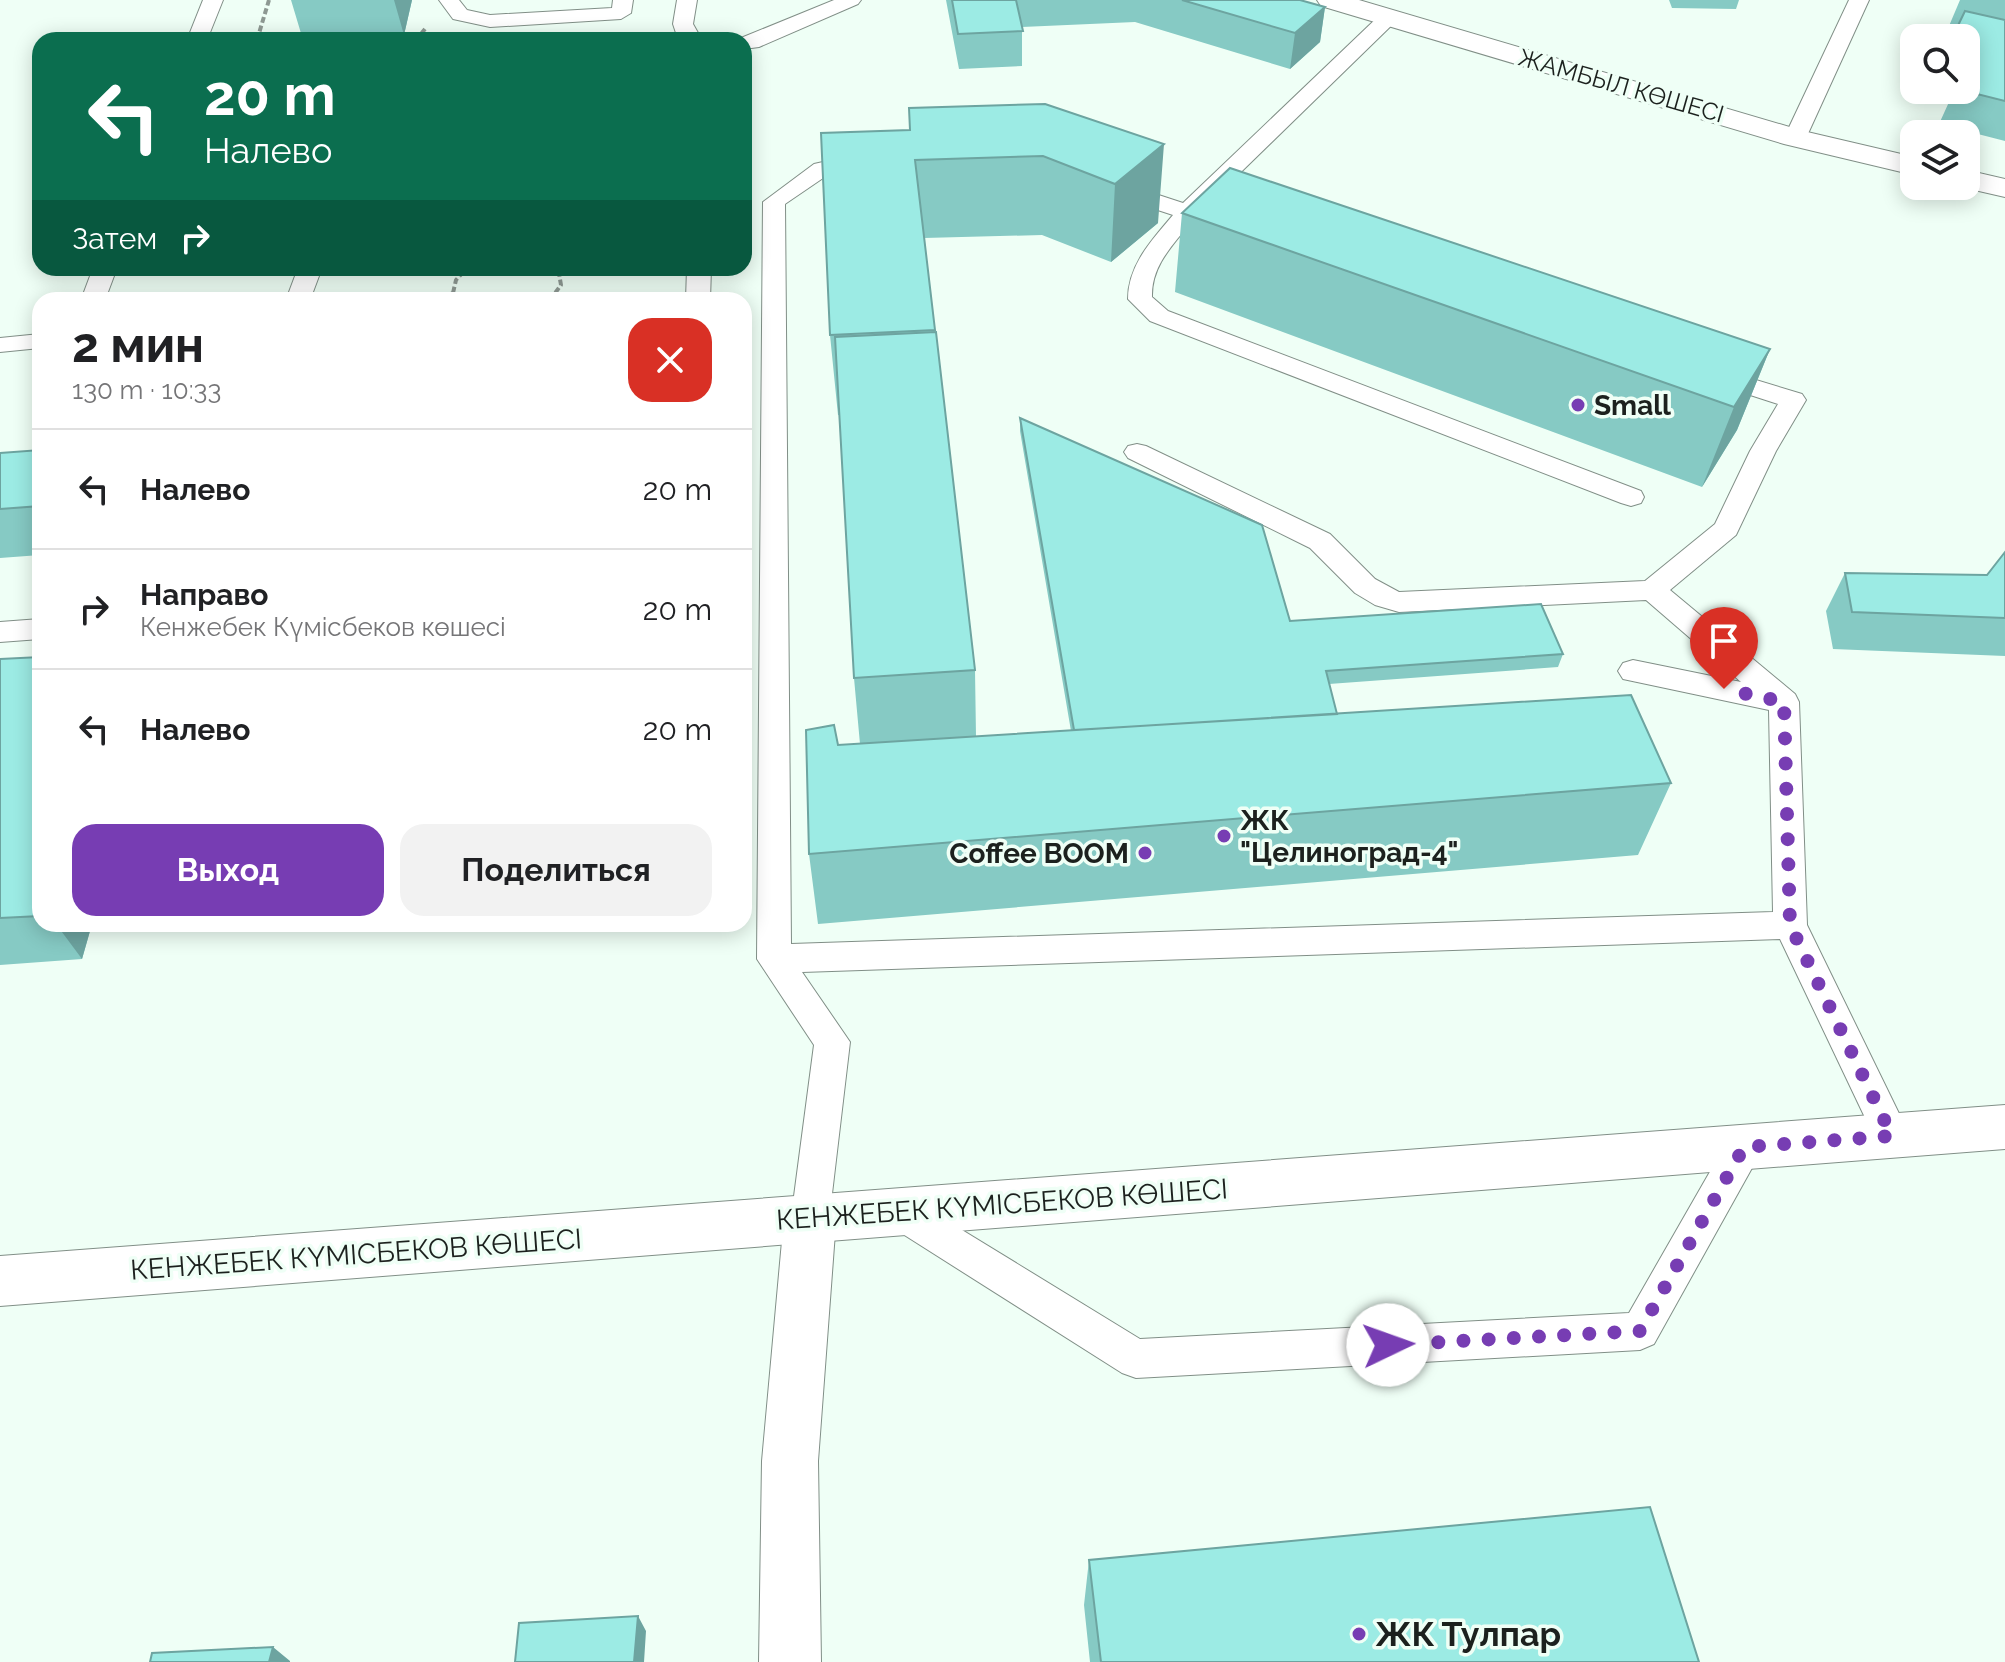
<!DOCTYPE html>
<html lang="ru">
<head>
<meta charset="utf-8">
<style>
	:root { --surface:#fff; --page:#f2f2f2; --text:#202124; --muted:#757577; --line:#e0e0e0; --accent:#773db3 }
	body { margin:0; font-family:Raleway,sans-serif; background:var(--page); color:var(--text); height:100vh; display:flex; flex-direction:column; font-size:30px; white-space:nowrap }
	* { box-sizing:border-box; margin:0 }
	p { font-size:26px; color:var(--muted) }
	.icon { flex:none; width:44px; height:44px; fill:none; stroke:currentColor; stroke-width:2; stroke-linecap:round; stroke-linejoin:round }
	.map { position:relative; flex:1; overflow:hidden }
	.side { position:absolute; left:32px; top:292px; width:720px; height:640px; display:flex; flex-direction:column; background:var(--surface); border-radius:24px; box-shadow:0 4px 20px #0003 }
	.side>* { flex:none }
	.guide { position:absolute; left:32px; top:32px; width:720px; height:244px; border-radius:24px; box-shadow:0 4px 20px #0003; background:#0b6e4f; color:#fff; overflow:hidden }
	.tools { position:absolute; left:1900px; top:24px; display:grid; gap:16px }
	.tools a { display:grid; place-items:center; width:80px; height:80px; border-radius:16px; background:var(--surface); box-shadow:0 4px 20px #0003; font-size:40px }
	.pin { position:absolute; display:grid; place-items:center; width:68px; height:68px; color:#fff; margin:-82px -34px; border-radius:50% 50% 50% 0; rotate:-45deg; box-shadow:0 0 8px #0007 }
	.pin .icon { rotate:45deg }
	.me { position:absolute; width:88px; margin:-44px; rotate:87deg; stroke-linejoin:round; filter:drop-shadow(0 0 6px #0008) }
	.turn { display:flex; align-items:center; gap:28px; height:168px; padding:0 40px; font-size:36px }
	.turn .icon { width:104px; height:104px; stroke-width:2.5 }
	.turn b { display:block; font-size:56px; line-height:68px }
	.then { display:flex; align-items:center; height:76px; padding:0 40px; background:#0003; gap:16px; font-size:30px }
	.round { display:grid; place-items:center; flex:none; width:84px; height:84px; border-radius:24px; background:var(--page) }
	.headline { display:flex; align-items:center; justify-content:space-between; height:136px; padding:0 40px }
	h1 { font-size:48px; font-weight:700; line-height:60px }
	.primary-button { display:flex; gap:16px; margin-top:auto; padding:16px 40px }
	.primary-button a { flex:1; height:92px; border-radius:24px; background:var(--accent); color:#fff; font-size:32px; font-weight:700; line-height:92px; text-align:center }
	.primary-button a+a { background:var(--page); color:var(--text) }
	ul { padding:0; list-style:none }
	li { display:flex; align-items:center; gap:24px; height:120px; padding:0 40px; border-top:2px solid var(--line) }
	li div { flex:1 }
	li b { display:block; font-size:30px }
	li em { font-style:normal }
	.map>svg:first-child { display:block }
</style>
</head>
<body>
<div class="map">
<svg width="2005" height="1662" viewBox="0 0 2005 1662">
	<rect width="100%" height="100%" fill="#effff6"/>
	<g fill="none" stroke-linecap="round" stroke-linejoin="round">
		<g stroke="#818f87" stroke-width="2">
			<path id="service" d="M 203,0 L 223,0 L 207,40 L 187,40 Z
				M 439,0 L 459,0 L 467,10 L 490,15 L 612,8 L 613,0 L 633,0 L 631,13 L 621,19 L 490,27 L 453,19 Z
				M 677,0 L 697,0 L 693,24 L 702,40 L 678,39 L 673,24 Z
				M 834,0 L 861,0 L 858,4 L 759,47 L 744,49 L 744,40 L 736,40 Z
				M 1849,0 L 1869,0 L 1806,138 L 1803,143 L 1787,143 L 1784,138 Z
				M 1388,12 L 1395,14 L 1398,18 L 1395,22 L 1203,209 L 1226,216 L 1229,221 L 1226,226 L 1218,228 L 1192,221 C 1174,244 1151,265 1152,297 L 1168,311 L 1641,491 L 1644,497 L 1641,503 L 1631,506 L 1621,503 L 1150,321 L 1128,299 C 1128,265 1152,240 1173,215 L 1112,195 L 1109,190 L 1112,185 L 1128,185 L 1183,203 L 1381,14 Z
				M 863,153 L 871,155 L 874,160 L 871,165 L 829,174 L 785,204 L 791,944 L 1773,912 L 1769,710 L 1623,679 L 1618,671 L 1623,663 L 1633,660 L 1741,682 L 1646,600 L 1399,612 L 1375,605 L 1355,593 L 1310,548 L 1128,458 L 1124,452 L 1128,446 L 1137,444 L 1146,446 L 1330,534 L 1375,579 L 1399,592 L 1645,581 L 1715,524 L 1750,451 L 1778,404 L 1704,380 L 1700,375 L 1704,370 L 1713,367 L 1802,394 L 1806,400 L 1776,451 L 1736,535 L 1670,590 L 1795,694 L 1799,702 L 1807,925 L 1910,1136 L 1905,1147 L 1892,1152 L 1879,1147 L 1780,939 L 802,972 L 850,1042 L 829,1219 L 823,1231 L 810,1236 L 797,1231 L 791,1219 L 814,1045 L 757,959 L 763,202 L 814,164 Z
				M 93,268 L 117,268 L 105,300 L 81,300 Z
				M 298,268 L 322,268 L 310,300 L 286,300 Z
				M 687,268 L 711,268 L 710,300 L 686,300 Z
				M 40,334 L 40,348 L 0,352 L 0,338 Z
				M 40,619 L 40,639 L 0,642 L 0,622 Z
				M 1744,1131 L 1757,1135 L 1762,1147 L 1757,1159 L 1654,1344 L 1640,1350 L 1136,1378 L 1122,1373 L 887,1224 L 881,1212 L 887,1200 L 900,1195 L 913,1200 L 1140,1339 L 1629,1313 L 1731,1135 Z"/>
		</g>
		<g stroke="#818f87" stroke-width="2">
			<path id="minor" d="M 1317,0 L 1359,0 L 1803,131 L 1914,157 L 1914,175 L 1784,144 L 1321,6 Z
				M 1966,170 L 2005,179 L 2005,197 L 1957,186 L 1966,186 Z
				M 810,1195 L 828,1202 L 836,1219 L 818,1461 L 821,1662 L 759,1662 L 762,1461 L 784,1219 L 792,1202 Z"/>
		</g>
		<g stroke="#818f87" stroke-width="2">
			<path id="tertiary" d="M 2005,1105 L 2005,1149 L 0,1306 L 0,1256 Z"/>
		</g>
		<path stroke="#8e9993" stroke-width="4" stroke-dasharray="6 3" stroke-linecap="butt" d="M 257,40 L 269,0
			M 416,40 L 425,29
			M 425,300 L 453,293
			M 458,300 L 453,293 L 456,280 L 467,268
			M 550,300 L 561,285 L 558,268"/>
		<use href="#service" fill="#fff" fill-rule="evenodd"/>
		<use href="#minor" fill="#fff" fill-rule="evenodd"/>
		<use href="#tertiary" fill="#fff" fill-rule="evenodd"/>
	</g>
	<path fill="#86cac4" d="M 291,0 L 412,0 L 404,35 L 303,40 Z
		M 946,0 L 1300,0 L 1325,7 L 1320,42 L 1290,69 L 1135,22 L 1022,27 L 1022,66 L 959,69 Z
		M 1669,0 L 1739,0 L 1736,9 L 1672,8 Z
		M 1960,0 L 2005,0 L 2005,141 L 1939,124 L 1949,102 L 1926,97 L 1929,90 L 1966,90 L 1966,38 L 1957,28 L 1949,26 Z
		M 1045,104 L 1158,223 L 1111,262 L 1042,235 L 924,238 L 975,670 L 976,737 L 1071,731 L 1020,431 L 1020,418 L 1290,621 L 1563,654 L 1558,667 L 1329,684 L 1337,714 L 1671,783 L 1638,855 L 818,924 L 809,854 L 838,745 L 860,744 L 854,678 L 840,415 L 838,415 L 830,335 L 910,130 Z
		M 1182,213 L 1770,349 L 1737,430 L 1702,487 L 1175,292 Z
		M 40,450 L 40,555 L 0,558 L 0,453 Z
		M 2005,552 L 2005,656 L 1833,649 L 1826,611 L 1845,573 L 1987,575 Z
		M 40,657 L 40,924 L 92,924 L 82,959 L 0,965 L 0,659 Z
		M 1089,1560 L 1699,1662 L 1090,1662 L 1084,1605 Z"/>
	<path fill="#6da4a0" d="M 394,0 L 412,0 L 404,35 Z
		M 1325,7 L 1320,42 L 1290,69 L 1295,33 Z
		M 1164,144 L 1158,223 L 1111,262 L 1115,184 Z
		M 1770,349 L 1737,430 L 1702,487 L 1734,407 Z
		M 56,924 L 92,924 L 82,959 Z
		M 638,1616 L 646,1631 L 644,1662 L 634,1662 Z
		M 273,1647 L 290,1661 L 290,1662 L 269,1662 Z"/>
	<path fill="#9cebe4" stroke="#6da4a0" stroke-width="2" d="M 952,0 L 1016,0 L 1023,31 L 958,34 Z
		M 1182,0 L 1300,0 L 1325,7 L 1295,33 Z
		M 1965,11 L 2005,20 L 2005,101 L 1961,90 L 1966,90 L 1966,38 L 1952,38 Z
		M 1045,104 L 1164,144 L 1115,184 L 1043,156 L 915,160 L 935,330 L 830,335 L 821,133 L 910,130 L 909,108 Z
		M 1230,168 L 1770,349 L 1734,407 L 1182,213 Z
		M 936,332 L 975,670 L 854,678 L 835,337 Z
		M 1020,418 L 1262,525 L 1290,621 L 1541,604 L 1563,654 L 1326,671 L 1337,714 L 1074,730 Z
		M 40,450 L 40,506 L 0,509 L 0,453 Z
		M 2005,552 L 2005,618 L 1852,612 L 1845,573 L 1987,575 Z
		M 40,657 L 40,916 L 0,918 L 0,659 Z
		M 1631,695 L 1671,783 L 809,854 L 806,730 L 834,725 L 838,745 Z
		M 1650,1507 L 1699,1662 L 1101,1662 L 1089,1560 Z
		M 638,1616 L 634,1662 L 515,1662 L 519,1623 Z
		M 273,1647 L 269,1662 L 150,1662 L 152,1653 Z"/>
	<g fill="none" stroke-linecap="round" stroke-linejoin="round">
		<path stroke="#773db3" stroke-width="14" stroke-dasharray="0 25.2" d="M 1388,1345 L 1640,1331 L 1744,1147 L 1892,1136 L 1790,925 L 1784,702 L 1724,689"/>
	</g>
	<g fill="#773db3" stroke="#effff6" stroke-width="3">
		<circle cx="1578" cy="405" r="8"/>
		<circle cx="1224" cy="836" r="8"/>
		<circle cx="1145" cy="853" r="8"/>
		<circle cx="1359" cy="1634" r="8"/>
	</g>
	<g text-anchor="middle" stroke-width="7" stroke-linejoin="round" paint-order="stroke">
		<g font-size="24" fill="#1c211e" stroke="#effff6">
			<text transform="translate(1621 86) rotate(16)" y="8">ЖАМБЫЛ КӨШЕСІ</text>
		</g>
		<g font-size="28" font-weight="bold" fill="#1c211e" stroke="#effff6" text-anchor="start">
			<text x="1594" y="415">Small</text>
			<text x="1240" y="830">ЖК<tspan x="1240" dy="32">"Целиноград-4"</tspan></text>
			<text x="1129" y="863" text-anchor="end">Coffee BOOM</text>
		</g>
		<g font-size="28" fill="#1c211e" stroke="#effff6">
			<text transform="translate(1002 1204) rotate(-4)" y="10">КЕНЖЕБЕК КҮМІСБЕКОВ КӨШЕСІ</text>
			<text transform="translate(356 1254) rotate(-4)" y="10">КЕНЖЕБЕК КҮМІСБЕКОВ КӨШЕСІ</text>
		</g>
		<g font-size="34" font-weight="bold" fill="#1c211e" stroke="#effff6" text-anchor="start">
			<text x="1375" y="1646">ЖК Тулпар</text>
		</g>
	</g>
</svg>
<div class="tools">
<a><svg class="icon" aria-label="search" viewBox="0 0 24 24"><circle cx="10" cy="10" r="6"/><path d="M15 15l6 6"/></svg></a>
<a><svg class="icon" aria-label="layers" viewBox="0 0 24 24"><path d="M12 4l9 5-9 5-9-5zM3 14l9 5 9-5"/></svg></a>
</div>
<div class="pin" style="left:1724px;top:689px;background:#d93025"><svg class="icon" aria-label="arrive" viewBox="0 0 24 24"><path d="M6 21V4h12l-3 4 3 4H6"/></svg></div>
<svg class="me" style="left:1388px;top:1345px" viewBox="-20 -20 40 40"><circle r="19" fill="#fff"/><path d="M0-13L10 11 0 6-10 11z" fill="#773db3"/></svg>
<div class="guide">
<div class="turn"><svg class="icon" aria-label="left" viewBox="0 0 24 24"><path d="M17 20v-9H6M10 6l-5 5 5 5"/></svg><div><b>20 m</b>Налево</div></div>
<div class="then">Затем<svg class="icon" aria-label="right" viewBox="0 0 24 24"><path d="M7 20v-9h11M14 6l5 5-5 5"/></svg></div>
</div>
<section class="side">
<div class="headline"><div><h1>2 мин</h1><p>130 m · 10:33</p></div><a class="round" style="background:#d93025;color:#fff"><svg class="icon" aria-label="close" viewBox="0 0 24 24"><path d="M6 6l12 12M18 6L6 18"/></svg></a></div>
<ul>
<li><svg class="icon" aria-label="left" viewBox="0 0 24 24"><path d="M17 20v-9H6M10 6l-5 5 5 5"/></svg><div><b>Налево</b></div><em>20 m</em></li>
<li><svg class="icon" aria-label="right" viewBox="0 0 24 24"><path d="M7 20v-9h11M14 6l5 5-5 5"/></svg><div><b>Направо</b><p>Кенжебек Күмісбеков көшесі</p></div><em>20 m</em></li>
<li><svg class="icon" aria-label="left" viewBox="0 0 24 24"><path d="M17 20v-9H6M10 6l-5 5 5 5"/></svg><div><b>Налево</b></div><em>20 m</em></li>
</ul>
<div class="primary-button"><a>Выход</a><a>Поделиться</a></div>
</section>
</div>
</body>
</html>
